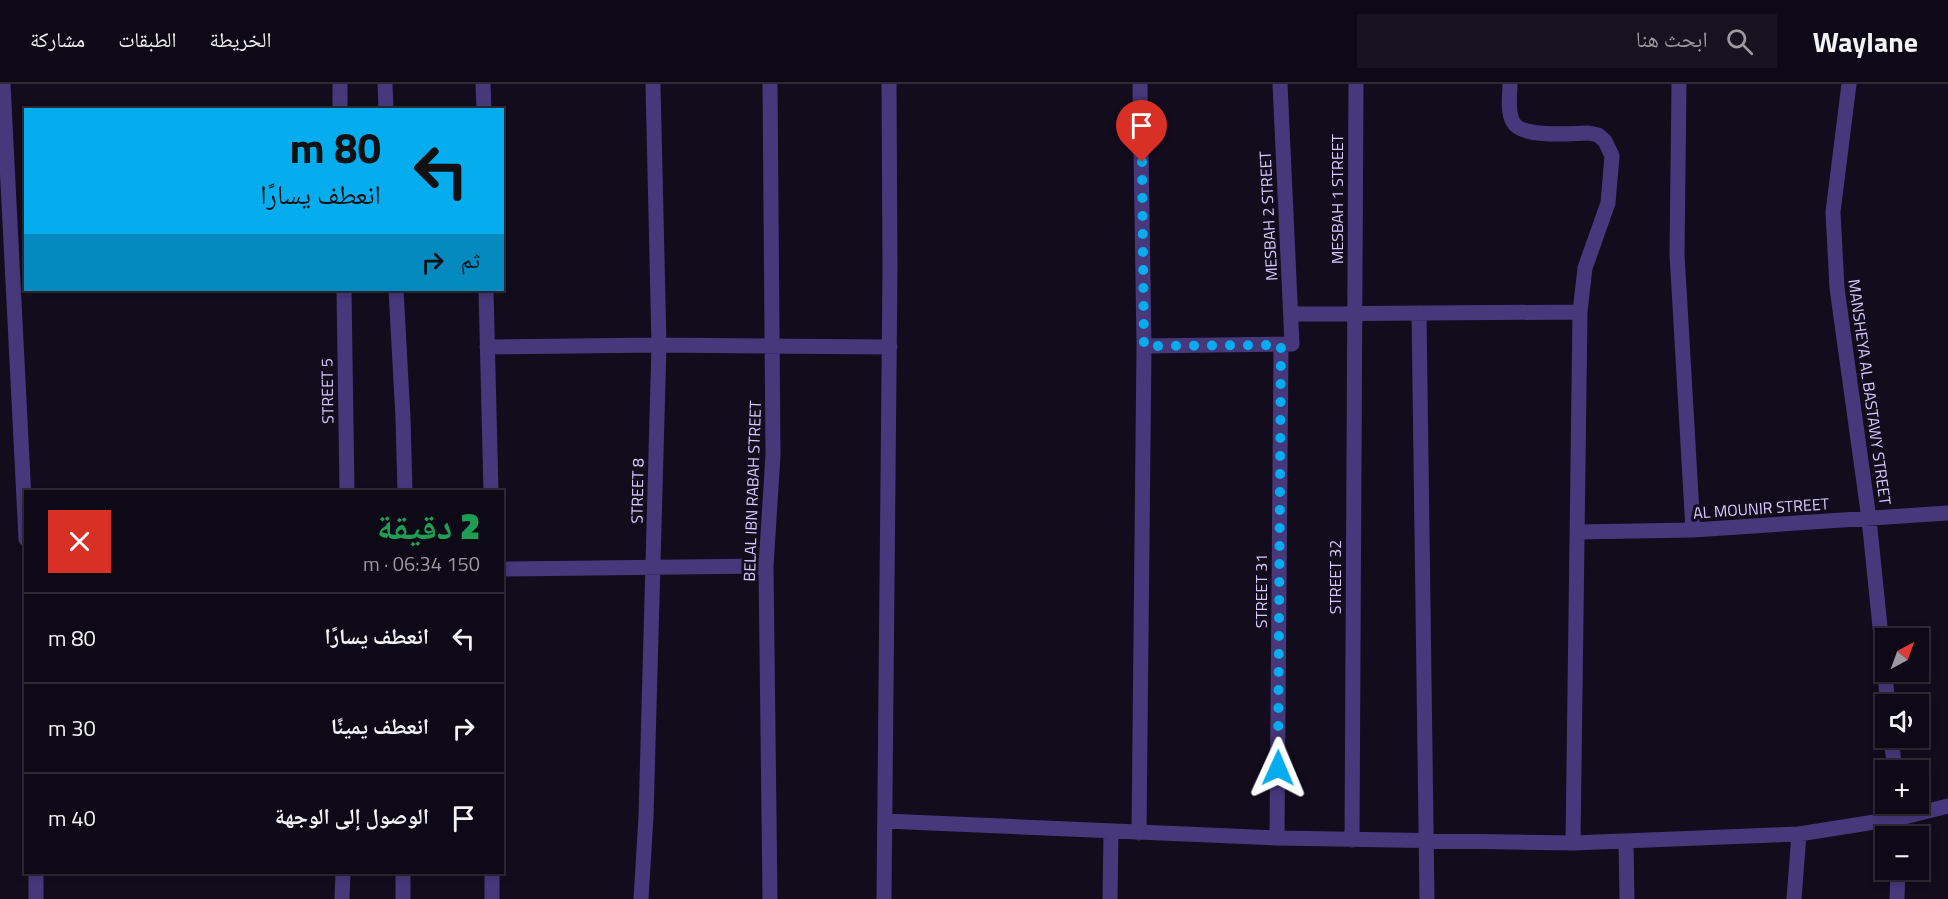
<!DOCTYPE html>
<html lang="ar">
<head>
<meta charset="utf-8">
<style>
	:root { --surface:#0e0916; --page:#17121f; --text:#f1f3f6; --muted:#9b9aa1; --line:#2e2a35 }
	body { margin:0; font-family:"Titillium Web","Noto Naskh Arabic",sans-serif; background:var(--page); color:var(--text); direction:rtl; height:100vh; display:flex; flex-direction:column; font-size:22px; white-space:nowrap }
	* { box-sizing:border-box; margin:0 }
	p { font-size:20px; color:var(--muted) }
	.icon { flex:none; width:33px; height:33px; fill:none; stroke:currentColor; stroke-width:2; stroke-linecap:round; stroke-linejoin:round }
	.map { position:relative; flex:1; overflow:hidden; direction:ltr }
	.drawer { position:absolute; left:24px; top:406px; width:480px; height:384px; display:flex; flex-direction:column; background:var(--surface); border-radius:0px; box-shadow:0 3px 9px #0003,0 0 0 2px var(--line); direction:rtl }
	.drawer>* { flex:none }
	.guide { position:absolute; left:24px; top:24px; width:480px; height:183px; border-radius:0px; box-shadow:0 3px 9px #0003,0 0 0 2px var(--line); direction:rtl; background:#05adee; color:#111; overflow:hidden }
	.needle { width:39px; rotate:41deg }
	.buttons { position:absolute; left:1875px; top:544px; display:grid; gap:12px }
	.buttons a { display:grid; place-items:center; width:54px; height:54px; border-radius:0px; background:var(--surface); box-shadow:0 3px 9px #0003,0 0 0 2px var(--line); font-size:30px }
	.pin { position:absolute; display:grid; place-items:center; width:51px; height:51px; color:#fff; margin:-62px -26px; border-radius:50% 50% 50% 0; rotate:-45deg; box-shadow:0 0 6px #0007 }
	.pin .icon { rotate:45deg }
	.me { position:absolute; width:66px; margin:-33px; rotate:1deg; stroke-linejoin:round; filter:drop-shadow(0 0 4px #0008) }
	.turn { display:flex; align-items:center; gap:21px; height:126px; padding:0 24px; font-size:27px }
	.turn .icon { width:78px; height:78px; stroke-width:2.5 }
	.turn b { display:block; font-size:42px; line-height:51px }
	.then { display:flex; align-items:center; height:57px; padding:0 24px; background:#0003; gap:12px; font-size:22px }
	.round { display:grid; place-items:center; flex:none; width:63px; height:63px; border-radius:0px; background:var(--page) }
	.headline { display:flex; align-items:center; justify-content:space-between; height:102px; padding:0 24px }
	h1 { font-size:36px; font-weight:800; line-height:45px; color:#1e9e55 }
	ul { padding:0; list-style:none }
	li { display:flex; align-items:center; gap:18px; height:90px; padding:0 24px; border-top:2px solid var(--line) }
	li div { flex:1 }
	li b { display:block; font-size:22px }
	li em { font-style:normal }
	header { display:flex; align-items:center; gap:36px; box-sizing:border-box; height:84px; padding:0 30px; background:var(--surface); border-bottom:2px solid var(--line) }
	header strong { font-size:28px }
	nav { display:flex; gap:33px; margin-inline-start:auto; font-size:21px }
	.search { width:420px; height:54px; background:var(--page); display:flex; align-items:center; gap:15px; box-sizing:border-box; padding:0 21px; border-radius:0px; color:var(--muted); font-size:22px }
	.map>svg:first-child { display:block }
</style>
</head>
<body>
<header>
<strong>Waylane</strong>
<div class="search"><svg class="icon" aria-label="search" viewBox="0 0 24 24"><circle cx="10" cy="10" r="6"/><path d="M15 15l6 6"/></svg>ابحث هنا</div>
<nav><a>الخريطة</a><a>الطبقات</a><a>مشاركة</a></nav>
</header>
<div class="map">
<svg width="1948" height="815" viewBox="0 0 1948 815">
	<rect width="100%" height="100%" fill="#120c1d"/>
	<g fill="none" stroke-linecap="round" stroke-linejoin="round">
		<path stroke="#47387b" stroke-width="15" d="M 3,0 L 26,455
			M 340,0 L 340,26
			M 385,0 L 386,26
			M 483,0 L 484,26
			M 1510,0 C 1510,11 1507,27 1513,38 C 1522,55 1571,49 1589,49 L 1598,51 L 1605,57 L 1612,72 L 1608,119 L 1585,184 L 1580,228 L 1573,759
			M 1679,0 L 1677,170 L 1693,446
			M 1849,0 L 1833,128 L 1837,204 L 1869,435 L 1888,621
			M 344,206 L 347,408
			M 396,206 L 403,334 L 405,408
			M 486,206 L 491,408
			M 1419,229 L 1427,815
			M 1291,230 L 1580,228
			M 1144,262 L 1292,260 L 1280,0
			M 487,263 L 659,261 L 890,263
			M 1577,448 L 1693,446 L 1948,429
			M 502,485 L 766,482
			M 1891,654 L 1895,687
			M 1898,720 L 1899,753
			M 885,737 L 1277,754 L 1573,759 L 1799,750 L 1900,734 L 1948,722
			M 1139,749 L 1144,262 L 1140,0
			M 1277,754 L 1281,261
			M 1352,756 L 1356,0
			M 1626,758 L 1627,815
			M 36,815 L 36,789
			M 342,815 L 343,789
			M 403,815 L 403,789
			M 492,815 L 492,789
			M 641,815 L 646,733 L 659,261 L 653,0
			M 770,815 L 766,482 L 773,371 L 770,0
			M 884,815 L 890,184 L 889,0
			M 1110,815 L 1111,747
			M 1794,815 L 1799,750
			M 1897,815 L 1898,786"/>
	</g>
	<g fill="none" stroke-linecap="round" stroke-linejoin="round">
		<path stroke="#05adee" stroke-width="10" stroke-dasharray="0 18" d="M 1142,78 L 1144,262 L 1281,261 L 1278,684"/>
	</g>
	<g text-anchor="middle" stroke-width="6" stroke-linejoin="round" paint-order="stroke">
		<g font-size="16" fill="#d9cafe" stroke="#120c1d">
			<text transform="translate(1337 115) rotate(-90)" y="6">MESBAH 1 STREET</text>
			<text transform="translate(1268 132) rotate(-93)" y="6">MESBAH 2 STREET</text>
			<text transform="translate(327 307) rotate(-91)" y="6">STREET 5</text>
			<text transform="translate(1870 308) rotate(82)" y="6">MANSHEYA AL BASTAWY STREET</text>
			<text transform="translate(637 407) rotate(-89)" y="6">STREET 8</text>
			<text transform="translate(752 407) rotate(-88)" y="6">BELAL IBN RABAH STREET</text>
			<text transform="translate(1761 424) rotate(-4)" y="6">AL MOUNIR STREET</text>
			<text transform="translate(1335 493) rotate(-90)" y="6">STREET 32</text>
			<text transform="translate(1261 507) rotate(-90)" y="6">STREET 31</text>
		</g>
	</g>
</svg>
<div class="buttons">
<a><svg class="needle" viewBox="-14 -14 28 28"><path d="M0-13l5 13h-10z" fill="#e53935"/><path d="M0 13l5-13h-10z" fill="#9b9aa1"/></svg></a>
<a><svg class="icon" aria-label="sound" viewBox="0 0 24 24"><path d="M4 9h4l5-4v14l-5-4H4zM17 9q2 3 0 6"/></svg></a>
<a>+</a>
<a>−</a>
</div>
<div class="pin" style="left:1142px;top:78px;background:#d93025"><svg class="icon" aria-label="arrive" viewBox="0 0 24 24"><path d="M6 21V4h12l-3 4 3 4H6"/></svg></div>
<svg class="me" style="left:1278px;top:684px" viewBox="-20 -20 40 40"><path d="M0-17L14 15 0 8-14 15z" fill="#05adee" stroke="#fff" stroke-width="4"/></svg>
<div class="guide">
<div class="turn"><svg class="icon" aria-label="left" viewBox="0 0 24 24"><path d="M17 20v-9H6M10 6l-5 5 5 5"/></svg><div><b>80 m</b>انعطف يسارًا</div></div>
<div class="then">ثم<svg class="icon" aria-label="right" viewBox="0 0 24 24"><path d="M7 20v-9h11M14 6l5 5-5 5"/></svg></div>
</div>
<section class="drawer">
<div class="headline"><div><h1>2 دقيقة</h1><p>150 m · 06:34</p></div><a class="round" style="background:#d93025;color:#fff"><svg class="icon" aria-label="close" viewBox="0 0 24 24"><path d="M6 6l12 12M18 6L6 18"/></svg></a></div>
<ul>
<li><svg class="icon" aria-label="left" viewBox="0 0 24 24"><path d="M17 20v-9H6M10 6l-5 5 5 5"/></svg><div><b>انعطف يسارًا</b></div><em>80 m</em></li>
<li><svg class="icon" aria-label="right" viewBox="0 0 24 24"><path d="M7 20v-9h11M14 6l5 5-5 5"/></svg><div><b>انعطف يمينًا</b></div><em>30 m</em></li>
<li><svg class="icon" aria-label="arrive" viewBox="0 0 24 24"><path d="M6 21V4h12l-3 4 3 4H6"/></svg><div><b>الوصول إلى الوجهة</b></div><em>40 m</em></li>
</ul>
</section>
</div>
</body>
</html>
